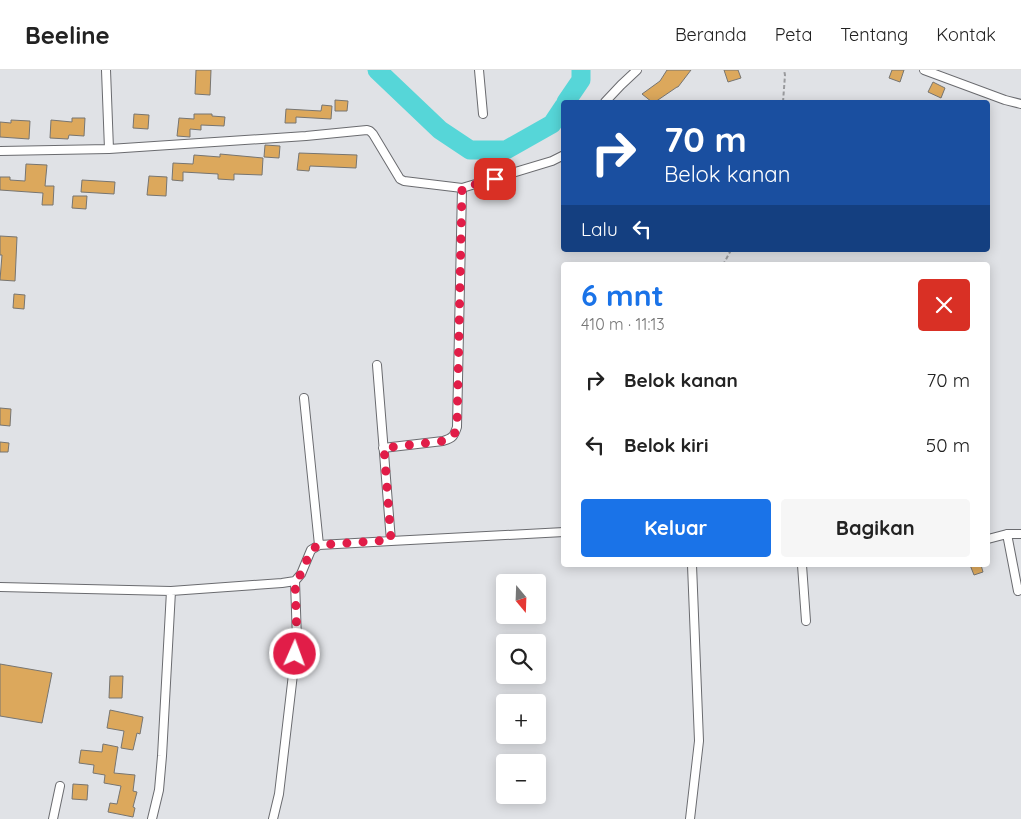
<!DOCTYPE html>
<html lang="id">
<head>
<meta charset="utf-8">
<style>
	:root { --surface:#fff; --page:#f6f6f6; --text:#222; --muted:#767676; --line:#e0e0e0; --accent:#1a73e8 }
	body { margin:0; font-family:Quicksand,sans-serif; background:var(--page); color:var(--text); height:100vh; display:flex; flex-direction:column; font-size:19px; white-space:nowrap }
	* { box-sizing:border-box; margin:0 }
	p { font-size:16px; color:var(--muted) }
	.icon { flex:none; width:28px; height:28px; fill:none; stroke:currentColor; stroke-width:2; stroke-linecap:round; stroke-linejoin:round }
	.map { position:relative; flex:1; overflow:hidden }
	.sheet { position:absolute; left:561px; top:192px; width:429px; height:305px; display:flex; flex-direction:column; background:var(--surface); border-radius:5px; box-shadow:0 2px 12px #0003 }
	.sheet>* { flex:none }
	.guide { position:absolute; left:561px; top:30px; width:429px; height:152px; border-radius:5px; box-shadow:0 2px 12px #0003; background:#1a4fa0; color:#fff; overflow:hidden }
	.needle { width:32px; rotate:161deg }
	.controls { position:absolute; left:496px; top:504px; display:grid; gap:10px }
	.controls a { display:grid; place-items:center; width:50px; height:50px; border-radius:5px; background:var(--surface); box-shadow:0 2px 12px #0003; font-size:25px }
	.pin { position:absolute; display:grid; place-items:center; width:42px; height:42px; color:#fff; margin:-21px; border-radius:10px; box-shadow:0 2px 8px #0006 }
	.me { position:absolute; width:55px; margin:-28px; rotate:2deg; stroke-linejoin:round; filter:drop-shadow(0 0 4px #0008) }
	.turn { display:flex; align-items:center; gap:18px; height:105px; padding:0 20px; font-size:22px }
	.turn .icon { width:65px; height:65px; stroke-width:2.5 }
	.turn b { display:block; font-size:35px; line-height:42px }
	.then { display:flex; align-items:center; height:48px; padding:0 20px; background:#0003; gap:10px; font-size:19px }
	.round { display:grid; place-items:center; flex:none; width:52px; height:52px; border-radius:5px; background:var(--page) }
	.summary { display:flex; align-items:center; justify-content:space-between; height:85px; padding:0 20px }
	h1 { font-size:30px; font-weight:800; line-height:38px; color:var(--accent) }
	.button { display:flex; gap:10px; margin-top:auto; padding:10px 20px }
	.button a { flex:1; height:58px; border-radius:5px; background:var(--accent); color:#fff; font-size:20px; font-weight:800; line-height:58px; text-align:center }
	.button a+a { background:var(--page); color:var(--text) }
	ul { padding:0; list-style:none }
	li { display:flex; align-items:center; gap:15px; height:65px; padding:0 20px }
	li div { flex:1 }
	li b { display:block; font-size:19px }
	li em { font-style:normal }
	header { display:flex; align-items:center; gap:30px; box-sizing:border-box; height:70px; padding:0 25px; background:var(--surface); border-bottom:1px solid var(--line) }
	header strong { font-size:24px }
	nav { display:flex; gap:28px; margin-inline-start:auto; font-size:18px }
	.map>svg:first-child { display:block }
</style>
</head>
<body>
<header>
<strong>Beeline</strong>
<nav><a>Beranda</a><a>Peta</a><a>Tentang</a><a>Kontak</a></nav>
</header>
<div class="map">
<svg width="1021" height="749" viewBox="0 0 1021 749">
	<rect width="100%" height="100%" fill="#e0e2e6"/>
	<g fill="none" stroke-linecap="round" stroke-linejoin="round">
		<path stroke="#56d6d8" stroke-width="19" d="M 377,0 L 440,60 L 470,80 L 506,80 L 552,54 L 564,36
			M 566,32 L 581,10 L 581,0"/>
	</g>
	<path fill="#dca85c" stroke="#777571" d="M 196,0 L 211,0 L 210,25 L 195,24 Z
		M 667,0 L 691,0 L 678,17 L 677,17 L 655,32 L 652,32 L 642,24 L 660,11 Z
		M 724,0 L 738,0 L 741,8 L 728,12 Z
		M 892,0 L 904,0 L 900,12 L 889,8 Z
		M 933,12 L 945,18 L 941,28 L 928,22 Z
		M 335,30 L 348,31 L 347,41 L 335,41 Z
		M 322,35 L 332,36 L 331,49 L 296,47 L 296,53 L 285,53 L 286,39 L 321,41 Z
		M 134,44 L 149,45 L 148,59 L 133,58 Z
		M 194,44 L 212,44 L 212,46 L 225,47 L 224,56 L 201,55 L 201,60 L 190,59 L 190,67 L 177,66 L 179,48 L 194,49 Z
		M 72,48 L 85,48 L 84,66 L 69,65 L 68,69 L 50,68 L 51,50 L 72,52 Z
		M 11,50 L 30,51 L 29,69 L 0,67 L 0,52 L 11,53 Z
		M 265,75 L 280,76 L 279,88 L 264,87 Z
		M 299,83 L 357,85 L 356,98 L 310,96 L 309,101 L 297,100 Z
		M 220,84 L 263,88 L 262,105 L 234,104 L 234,110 L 218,109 L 218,104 L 183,102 L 183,111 L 172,110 L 173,93 L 193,94 L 194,85 L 220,87 Z
		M 26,94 L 47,95 L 45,116 L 54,116 L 53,135 L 42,135 L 43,123 L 0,120 L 0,107 L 10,107 L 10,110 L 25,111 Z
		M 149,106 L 167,107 L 166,126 L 147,125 Z
		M 82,110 L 115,112 L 114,124 L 81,122 Z
		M 73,126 L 87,126 L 86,139 L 72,138 Z
		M 0,166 L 17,167 L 15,211 L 0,210 L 2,185 L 0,185 Z
		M 14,224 L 25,225 L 24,239 L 13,238 Z
		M 0,338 L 11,339 L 10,356 L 0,355 Z
		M 0,372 L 9,373 L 8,382 L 0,382 Z
		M 970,495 L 981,495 L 983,502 L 974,505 Z
		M 0,594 L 52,603 L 42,653 L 0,646 Z
		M 110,606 L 123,606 L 122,628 L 109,628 Z
		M 110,640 L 143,647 L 140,664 L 137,663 L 133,680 L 121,678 L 124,661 L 107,658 Z
		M 103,674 L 118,677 L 114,703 L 135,705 L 133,721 L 137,722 L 133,737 L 135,738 L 133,747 L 108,742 L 110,733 L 117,734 L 121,716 L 104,713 L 105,705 L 93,703 L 94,695 L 79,693 L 81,680 L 102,682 Z
		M 73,714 L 88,715 L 87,730 L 72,729 Z"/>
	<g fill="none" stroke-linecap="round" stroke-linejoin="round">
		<g stroke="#6a6b6f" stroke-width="10">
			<path id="minor" d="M 106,0 L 109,79
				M 479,0 L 483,44
				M 924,0 L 1005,30 L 1021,34
				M 605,32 L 621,15 L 637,0
				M 0,81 L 109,79 L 306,66 L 367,60 L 370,61 L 373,64 L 400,109 L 404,111 L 462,118
				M 377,295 L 391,471
				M 304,328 L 319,475
				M 383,378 L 443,371 C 453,368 454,366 457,357 L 462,118 L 552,91 L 564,85
				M 1007,464 L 1018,521
				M 988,469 L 1007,464 L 1021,464
				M 802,495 L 806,551
				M 0,517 L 171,521 L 282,513 L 295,511 L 301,504 L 311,480 L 319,475 L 391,471 L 564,462
				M 53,749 L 60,716
				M 152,749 L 159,720 L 162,686 L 171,521
				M 273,749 L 279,724 L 297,570 L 295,511
				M 690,749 L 699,671 L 692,495"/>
		</g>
		<path stroke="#9a9b9e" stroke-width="2" stroke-dasharray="4 2.5" stroke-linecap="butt" d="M 783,32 L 785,5 L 784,0
			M 723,195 L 731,180"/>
		<use href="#minor" stroke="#fff" stroke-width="8"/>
	</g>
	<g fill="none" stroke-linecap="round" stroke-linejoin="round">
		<path stroke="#e11d48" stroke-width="9" stroke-dasharray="0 16.2" d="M 295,584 L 297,570 L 295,511 L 301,504 L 311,480 L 319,475 L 391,470 L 384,378 L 443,371 C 453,368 454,366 457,357 L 462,118 L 495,109"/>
	</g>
</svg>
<div class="controls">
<a><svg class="needle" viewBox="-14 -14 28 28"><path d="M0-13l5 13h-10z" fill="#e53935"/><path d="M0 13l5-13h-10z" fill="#767676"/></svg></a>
<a><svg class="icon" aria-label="search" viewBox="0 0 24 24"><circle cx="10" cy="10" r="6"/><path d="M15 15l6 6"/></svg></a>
<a>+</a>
<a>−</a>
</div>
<div class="pin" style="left:495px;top:109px;background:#d93025"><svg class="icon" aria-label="arrive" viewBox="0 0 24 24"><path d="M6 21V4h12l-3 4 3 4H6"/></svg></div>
<svg class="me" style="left:295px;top:584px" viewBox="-20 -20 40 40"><circle r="17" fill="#e11d48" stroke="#fff" stroke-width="3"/><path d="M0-11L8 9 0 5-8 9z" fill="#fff"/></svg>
<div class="guide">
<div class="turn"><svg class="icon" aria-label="right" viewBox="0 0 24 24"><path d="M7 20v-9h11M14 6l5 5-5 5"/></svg><div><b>70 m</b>Belok kanan</div></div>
<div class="then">Lalu<svg class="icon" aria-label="left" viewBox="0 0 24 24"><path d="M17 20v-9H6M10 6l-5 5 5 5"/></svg></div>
</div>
<section class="sheet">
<div class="summary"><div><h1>6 mnt</h1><p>410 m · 11:13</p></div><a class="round" style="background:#d93025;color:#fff"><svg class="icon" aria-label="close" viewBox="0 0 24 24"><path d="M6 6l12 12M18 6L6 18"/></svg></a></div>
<ul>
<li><svg class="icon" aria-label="right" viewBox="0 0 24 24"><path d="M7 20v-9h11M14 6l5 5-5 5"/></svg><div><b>Belok kanan</b></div><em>70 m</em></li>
<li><svg class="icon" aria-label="left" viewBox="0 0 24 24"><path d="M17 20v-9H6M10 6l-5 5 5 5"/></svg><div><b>Belok kiri</b></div><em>50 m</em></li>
</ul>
<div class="button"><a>Keluar</a><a>Bagikan</a></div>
</section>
</div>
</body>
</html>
